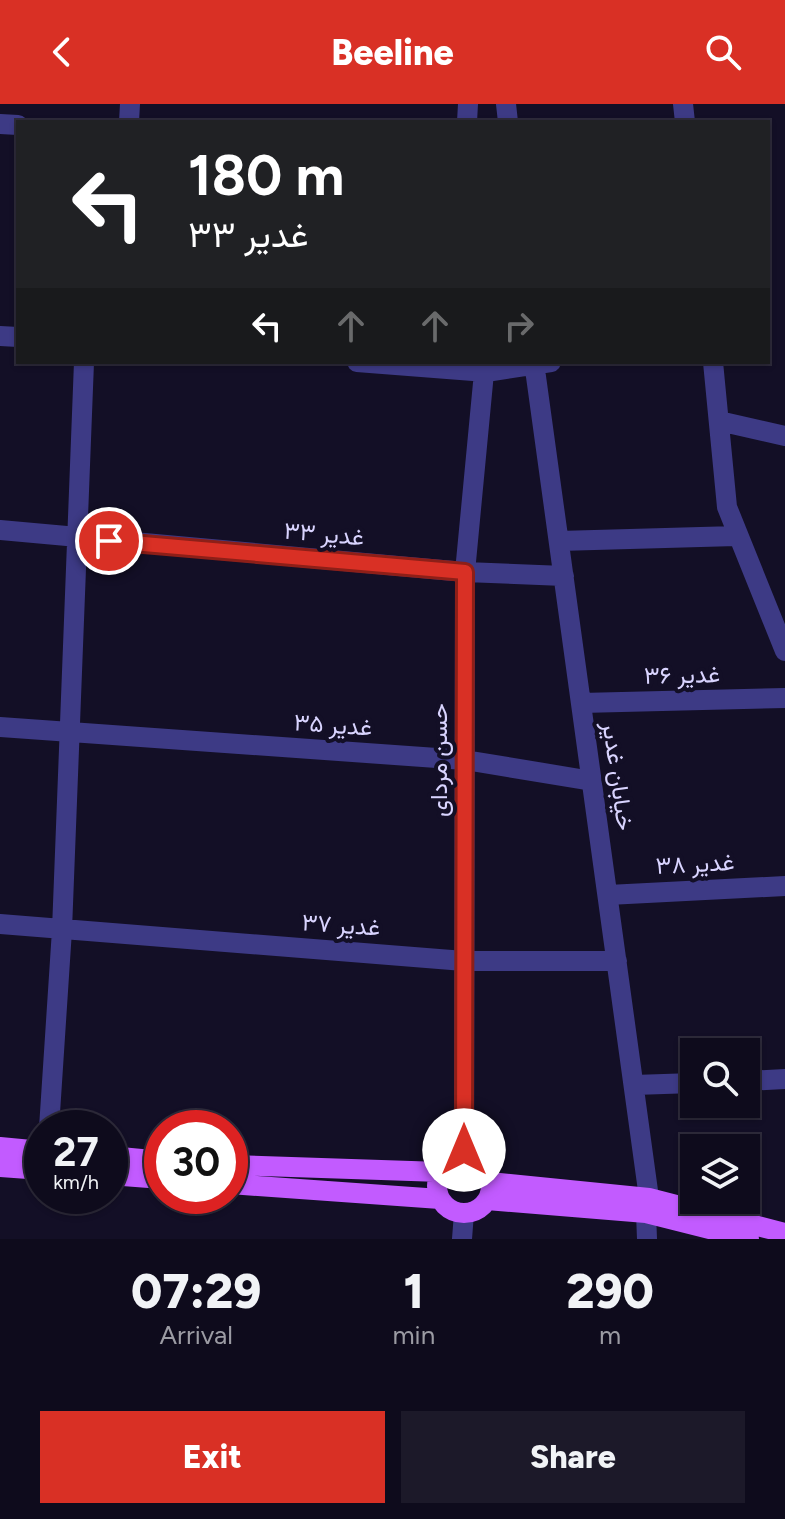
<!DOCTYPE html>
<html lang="en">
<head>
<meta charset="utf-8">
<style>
	:root { --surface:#0e0b1c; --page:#1c1929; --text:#f1f3f6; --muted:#9b9ba3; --line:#2e2b3b; --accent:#d93025 }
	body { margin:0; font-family:Figtree,Vazirmatn,sans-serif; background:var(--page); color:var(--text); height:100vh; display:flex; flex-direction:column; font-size:30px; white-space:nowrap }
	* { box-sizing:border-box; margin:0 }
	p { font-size:26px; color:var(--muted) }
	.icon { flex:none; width:44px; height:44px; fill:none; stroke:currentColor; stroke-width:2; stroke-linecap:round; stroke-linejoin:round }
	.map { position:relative; height:1135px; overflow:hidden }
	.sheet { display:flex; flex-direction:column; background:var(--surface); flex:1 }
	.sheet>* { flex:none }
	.top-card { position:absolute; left:16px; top:16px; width:754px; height:244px; border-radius:0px; box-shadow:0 2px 6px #0004,0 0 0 2px var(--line); background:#202124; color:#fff; overflow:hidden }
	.controls { position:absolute; left:680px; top:934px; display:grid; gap:16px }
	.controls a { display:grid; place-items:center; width:80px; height:80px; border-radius:0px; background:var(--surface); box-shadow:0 2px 6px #0004,0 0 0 2px var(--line); font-size:40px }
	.speed { position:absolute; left:24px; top:1006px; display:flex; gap:16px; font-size:40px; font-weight:700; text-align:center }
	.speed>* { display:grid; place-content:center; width:104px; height:104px; border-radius:50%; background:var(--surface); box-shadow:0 2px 6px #0004,0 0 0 2px var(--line); line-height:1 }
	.speed small { font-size:20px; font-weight:400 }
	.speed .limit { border:12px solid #d22; background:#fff; color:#111 }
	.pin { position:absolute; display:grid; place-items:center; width:68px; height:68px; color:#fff; margin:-34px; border:4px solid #fff; border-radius:50%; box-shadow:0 2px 8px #0007 }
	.me { position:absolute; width:88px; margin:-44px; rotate:0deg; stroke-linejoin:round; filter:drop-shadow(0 0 6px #0008) }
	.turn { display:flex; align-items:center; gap:28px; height:168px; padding:0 40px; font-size:36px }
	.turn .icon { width:104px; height:104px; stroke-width:2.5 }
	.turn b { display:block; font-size:56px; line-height:68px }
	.lanes { display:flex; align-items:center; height:76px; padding:0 40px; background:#0003; justify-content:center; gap:40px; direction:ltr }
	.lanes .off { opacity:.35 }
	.eta { display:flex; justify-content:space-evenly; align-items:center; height:136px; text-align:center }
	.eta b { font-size:48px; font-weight:800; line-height:56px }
	.cta { display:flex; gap:16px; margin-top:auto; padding:16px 40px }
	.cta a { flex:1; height:92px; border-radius:0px; background:var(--accent); color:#fff; font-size:32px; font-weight:800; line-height:92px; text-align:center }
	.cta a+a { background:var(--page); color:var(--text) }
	header { display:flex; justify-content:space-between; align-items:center; height:104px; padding:0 40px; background:var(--accent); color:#fff; font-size:36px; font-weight:800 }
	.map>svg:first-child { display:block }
</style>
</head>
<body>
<header><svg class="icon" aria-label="back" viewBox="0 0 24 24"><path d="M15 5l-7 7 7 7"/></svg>Beeline<svg class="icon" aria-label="search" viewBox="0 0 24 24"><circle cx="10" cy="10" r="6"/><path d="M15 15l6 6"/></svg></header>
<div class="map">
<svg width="785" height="1135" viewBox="0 0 785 1135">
	<rect width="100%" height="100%" fill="#130f26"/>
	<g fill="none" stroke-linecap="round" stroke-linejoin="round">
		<path stroke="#3d3a85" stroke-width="20" d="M 506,0 L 508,18
			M 683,0 L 685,18
			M 129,18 L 130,0
			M 467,18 L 468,0
			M 0,20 L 18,21
			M 0,232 L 18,233
			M 357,258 L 486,268 L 551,258
			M 534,258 L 649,1094
			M 713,258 L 727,403 L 785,547
			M 719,317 L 785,332
			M 0,426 L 465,468 L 564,472
			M 559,437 L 736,432
			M 581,599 L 785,594
			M 0,623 L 465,656 L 592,677
			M 608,791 L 785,782
			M 0,820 L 464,857 L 617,857
			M 746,977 L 785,975
			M 634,981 L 694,979
			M 49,1024 L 62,826 L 84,258
			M 464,1056 L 465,468 L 485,258
			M 646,1109 L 647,1135
			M 462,1135 L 464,1109"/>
		<path stroke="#c25bff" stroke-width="20" d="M 0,1043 L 42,1047
			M 110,1052 L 162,1057
			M437 1082a27 27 0 1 1 54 0a27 27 0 1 1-54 0Z
			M 230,1061 L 441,1068
			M 0,1063 L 42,1066
			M 110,1071 L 162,1075
			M 490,1078 L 649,1094 L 785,1129
			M 230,1080 L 440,1095
			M 487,1096 L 646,1109 L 749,1135"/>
	</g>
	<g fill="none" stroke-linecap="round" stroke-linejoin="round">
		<g stroke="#8d1f18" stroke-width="20">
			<path id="route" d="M 109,437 L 465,468 L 464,1046"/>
		</g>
		<use href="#route" stroke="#d93025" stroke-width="14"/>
	</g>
	<g text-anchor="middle" stroke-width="8" stroke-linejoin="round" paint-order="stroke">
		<g font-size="24" fill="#d9d4ff" stroke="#130f26">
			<text transform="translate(324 430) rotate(5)" y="8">غدیر ۳۳</text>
			<text transform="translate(682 571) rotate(-1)" y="8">غدیر ۳۶</text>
			<text transform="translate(333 621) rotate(4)" y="8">غدیر ۳۵</text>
			<text transform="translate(439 656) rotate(-90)" y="8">حسن مردای</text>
			<text transform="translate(618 672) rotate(82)" y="8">خیابان غدیر</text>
			<text transform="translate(695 760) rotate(-3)" y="8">غدیر ۳۸</text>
			<text transform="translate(341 821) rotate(4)" y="8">غدیر ۳۷</text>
		</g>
	</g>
</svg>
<div class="controls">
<a><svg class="icon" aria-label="search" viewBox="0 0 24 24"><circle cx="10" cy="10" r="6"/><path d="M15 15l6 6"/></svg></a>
<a><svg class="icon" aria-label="layers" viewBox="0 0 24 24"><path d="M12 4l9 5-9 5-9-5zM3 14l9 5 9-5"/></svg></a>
</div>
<div class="speed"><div>27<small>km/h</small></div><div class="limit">30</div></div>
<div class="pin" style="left:109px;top:437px;background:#d93025"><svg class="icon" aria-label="arrive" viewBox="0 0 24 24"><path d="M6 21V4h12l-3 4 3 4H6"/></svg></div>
<svg class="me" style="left:464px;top:1046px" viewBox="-20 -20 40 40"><circle r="19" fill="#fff"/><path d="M0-13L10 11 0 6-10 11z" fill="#d93025"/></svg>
<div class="top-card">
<div class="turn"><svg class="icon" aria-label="left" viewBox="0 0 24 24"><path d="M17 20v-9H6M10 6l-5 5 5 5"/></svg><div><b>180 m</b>غدیر ۳۳</div></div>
<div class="lanes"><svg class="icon" aria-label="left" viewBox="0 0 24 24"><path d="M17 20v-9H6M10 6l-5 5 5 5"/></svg><svg class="icon off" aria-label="ahead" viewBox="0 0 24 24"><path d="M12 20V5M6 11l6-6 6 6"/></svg><svg class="icon off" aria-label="ahead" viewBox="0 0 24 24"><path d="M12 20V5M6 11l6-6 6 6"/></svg><svg class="icon off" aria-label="right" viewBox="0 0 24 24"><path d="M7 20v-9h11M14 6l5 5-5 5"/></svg></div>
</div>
</div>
<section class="sheet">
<div class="eta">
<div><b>07:29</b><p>Arrival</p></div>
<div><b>1</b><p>min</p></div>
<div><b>290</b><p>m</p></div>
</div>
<div class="cta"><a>Exit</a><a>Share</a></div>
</section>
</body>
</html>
